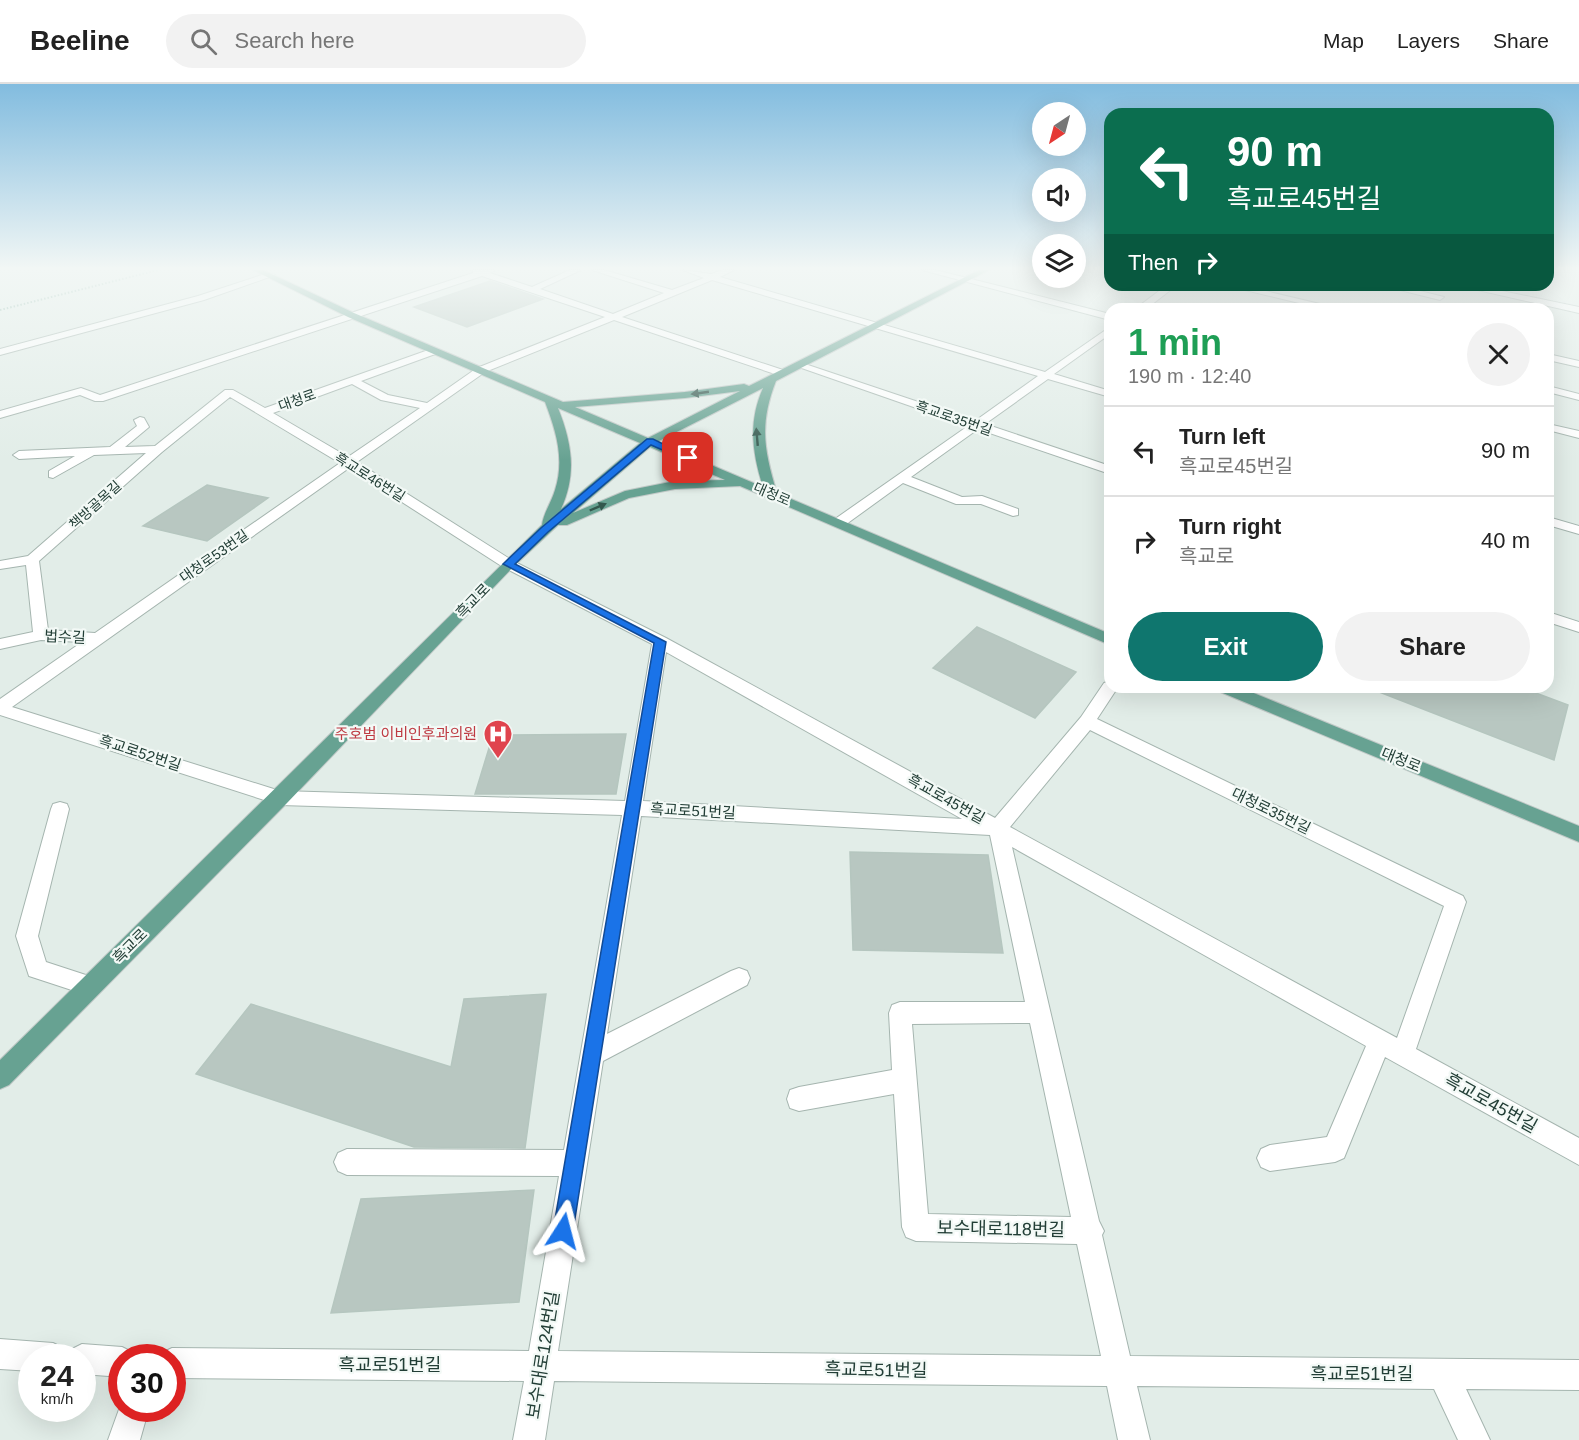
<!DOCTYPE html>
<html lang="en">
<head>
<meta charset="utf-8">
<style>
	:root { --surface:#fff; --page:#f2f2f2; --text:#222; --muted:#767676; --line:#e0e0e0; --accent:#0f766e }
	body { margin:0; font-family:Arial,"Noto Sans KR",sans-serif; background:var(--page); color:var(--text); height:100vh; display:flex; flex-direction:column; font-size:22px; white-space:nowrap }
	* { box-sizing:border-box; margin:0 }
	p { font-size:20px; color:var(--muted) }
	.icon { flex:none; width:33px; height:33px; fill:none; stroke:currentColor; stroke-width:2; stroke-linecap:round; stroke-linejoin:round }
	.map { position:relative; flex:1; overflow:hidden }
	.drawer { position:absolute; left:1104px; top:219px; width:450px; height:390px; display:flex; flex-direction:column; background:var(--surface); border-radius:18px; box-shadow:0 6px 24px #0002 }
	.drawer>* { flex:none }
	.top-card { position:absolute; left:1104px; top:24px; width:450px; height:183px; border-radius:18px; box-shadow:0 6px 24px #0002; background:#0b6e4f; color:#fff; overflow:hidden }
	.needle { width:39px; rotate:216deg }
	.buttons { position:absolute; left:1032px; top:18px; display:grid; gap:12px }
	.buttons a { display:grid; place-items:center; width:54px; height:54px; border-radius:50%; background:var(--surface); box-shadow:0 6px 24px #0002; font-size:30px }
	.speed { position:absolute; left:18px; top:1260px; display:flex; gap:12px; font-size:30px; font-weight:700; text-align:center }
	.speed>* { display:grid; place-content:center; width:78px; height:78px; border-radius:50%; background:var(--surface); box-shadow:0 6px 24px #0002; line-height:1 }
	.speed small { font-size:15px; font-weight:400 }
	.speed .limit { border:9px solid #d22; background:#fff; color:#111 }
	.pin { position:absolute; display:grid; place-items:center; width:51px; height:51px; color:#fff; margin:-26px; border-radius:12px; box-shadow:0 3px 9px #0006 }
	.me { position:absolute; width:66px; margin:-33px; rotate:9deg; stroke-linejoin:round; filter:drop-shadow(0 0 4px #0008) }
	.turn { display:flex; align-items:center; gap:21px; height:126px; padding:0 24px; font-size:27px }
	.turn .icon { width:78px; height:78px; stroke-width:2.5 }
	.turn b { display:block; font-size:42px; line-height:51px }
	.then { display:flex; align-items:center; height:57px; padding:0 24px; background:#0003; gap:12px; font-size:22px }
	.round { display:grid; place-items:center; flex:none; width:63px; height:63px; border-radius:32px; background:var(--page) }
	.summary { display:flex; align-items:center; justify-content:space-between; height:102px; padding:0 24px }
	h1 { font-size:36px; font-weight:800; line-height:45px; color:#1e9e55 }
	.button { display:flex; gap:12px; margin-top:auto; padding:12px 24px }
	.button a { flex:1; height:69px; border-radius:36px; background:var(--accent); color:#fff; font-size:24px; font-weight:800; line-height:69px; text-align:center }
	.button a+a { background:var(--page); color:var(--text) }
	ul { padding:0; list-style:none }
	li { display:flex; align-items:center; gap:18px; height:90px; padding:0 24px; border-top:2px solid var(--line) }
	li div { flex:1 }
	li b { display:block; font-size:22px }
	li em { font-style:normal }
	header { display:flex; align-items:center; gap:36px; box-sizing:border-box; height:84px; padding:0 30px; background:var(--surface); border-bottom:2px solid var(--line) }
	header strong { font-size:28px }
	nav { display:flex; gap:33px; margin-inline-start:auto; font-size:21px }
	.search { width:420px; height:54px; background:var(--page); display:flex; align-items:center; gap:15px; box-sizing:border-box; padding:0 21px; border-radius:33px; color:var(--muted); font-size:22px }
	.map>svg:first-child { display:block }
</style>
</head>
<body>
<header>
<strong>Beeline</strong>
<div class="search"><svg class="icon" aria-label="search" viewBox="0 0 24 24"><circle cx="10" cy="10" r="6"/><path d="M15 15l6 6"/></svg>Search here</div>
<nav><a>Map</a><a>Layers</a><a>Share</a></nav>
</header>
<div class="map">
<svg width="1579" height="1356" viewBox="0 0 1579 1356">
	<rect width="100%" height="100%" fill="#e2ede8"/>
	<path fill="#b8c7c1" stroke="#b5c6bf" stroke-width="1.5" d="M 490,197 L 543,215 L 467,243 L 414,223 Z
		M 207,401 L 268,414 L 207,457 L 143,442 Z
		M 977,543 L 1076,588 L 1035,634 L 933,584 Z
		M 1374,603 L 1520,603 L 1568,621 L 1554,676 L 1374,606 Z
		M 626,650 L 616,710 L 475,710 L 493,651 Z
		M 850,768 L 988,771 L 1003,869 L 853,866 Z
		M 546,910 L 525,1064 L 414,1063 L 196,990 L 251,920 L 451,983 L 464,915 Z
		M 534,1106 L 519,1218 L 331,1229 L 361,1115 Z"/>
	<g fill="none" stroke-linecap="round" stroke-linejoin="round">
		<g stroke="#a5b5af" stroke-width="2">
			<path id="minor" d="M 473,186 L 495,186 L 490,189 L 532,203 L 570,186 L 581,186 L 540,205 L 613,230 L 664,209 L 592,186 L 604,186 L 672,206 L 704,194 L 683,186 L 711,190 L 723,186 L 734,186 L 720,193 L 1045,288 L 1110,243 L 1110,250 L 1054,290 L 1110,307 L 1110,313 L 1048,295 L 985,340 L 1110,382 L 1110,390 L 978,345 L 911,393 L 962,413 L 982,412 L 1018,425 L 1018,431 L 1013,432 L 981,420 L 956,420 L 903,399 L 845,441 L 835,441 L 835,435 L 968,342 L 793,281 L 802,279 L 975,337 L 1038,292 L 712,196 L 622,233 L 786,287 L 786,291 L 778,291 L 614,236 L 485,288 L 357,378 L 513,477 L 666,554 L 995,734 L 1081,633 L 1104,599 L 1110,597 L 1110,603 L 1118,603 L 1097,635 L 1463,812 L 1466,818 L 1416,965 L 1579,1054 L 1579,1081 L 1385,973 L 1344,1074 L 1335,1078 L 1270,1087 L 1261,1083 L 1257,1074 L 1261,1065 L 1270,1061 L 1327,1053 L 1366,962 L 1012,763 L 1099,1137 L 1104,1147 L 1102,1151 L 1130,1272 L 1579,1276 L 1579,1306 L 1466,1305 L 1490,1356 L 1458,1356 L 1434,1305 L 1137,1302 L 1150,1356 L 1118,1356 L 1107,1302 L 554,1297 L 545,1356 L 513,1356 L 524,1297 L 172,1294 L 172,1274 L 159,1274 L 162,1269 L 172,1264 L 529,1267 L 559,1092 L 347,1091 L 338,1087 L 334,1078 L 338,1069 L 347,1065 L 564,1066 L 622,731 L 280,721 L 0,631 L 0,615 L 82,558 L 41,556 L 0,565 L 0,555 L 33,548 L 26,481 L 0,485 L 0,477 L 28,472 L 146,369 L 94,371 L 53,394 L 49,393 L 49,387 L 75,372 L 19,375 L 13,371 L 19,367 L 110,363 L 137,342 L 134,336 L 140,333 L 144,334 L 149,343 L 125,363 L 155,362 L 225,306 L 233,306 L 265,324 L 434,264 L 439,267 L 438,269 L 361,297 L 388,311 L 427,319 L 477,284 L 605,233 L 482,192 L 103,317 L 95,317 L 80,311 L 0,334 L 0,327 L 81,304 L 100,311 L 473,189 ZM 352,300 L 381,316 L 420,324 L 348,373 L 273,329 ZM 230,313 L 340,379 L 95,549 L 48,546 L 39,477 L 162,368 ZM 349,384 L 503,483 L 652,560 L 625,717 L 280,707 L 12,623 ZM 666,568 L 962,735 L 643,717 ZM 1090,646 L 1444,822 L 1397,954 L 1010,743 ZM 641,732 L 990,751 L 1025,918 L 900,918 L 892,921 L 889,929 L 892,986 L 799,1003 L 790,1006 L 787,1015 L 790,1024 L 799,1027 L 894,1010 L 902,1143 L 906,1153 L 916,1157 L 1077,1160 L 1101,1272 L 558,1267 L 603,977 L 747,901 L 750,894 L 747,887 L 739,884 L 731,887 L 607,950 ZM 1030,939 L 1071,1133 L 928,1130 L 912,940 Z
				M 922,186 L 935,186 L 1110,230 L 1110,236 Z
				M 268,189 L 275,191 L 204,216 L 0,271 L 0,265 L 198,212 Z
				M 1167,201 L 1177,201 L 1146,225 L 1135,225 Z
				M 1224,201 L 1240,201 L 1341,225 L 1324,225 Z
				M 1380,201 L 1396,201 L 1444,213 L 1440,216 Z
				M 1456,201 L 1473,201 L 1579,223 L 1579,229 Z
				M 1548,270 L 1579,277 L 1579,283 L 1548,276 Z
				M 1548,302 L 1579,310 L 1579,316 L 1548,308 Z
				M 1548,340 L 1579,347 L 1579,354 L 1548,346 Z
				M 1548,433 L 1579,442 L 1579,450 L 1548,441 Z
				M 1548,528 L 1579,538 L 1579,548 L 1548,538 Z
				M 60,718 L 67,720 L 69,725 L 38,852 L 46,878 L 98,895 L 101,902 L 98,909 L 90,912 L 29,892 L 16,852 L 51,725 L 53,720 Z
				M 0,1255 L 53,1259 L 63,1264 L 68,1274 L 32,1274 L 32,1287 L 0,1285 Z
				M 82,1260 L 122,1263 L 132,1268 L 135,1274 L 122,1274 L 122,1293 L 82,1290 L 82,1274 L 68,1274 L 72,1265 Z
				M 122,1317 L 122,1324 L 149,1324 L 140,1356 L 108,1356 Z"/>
		</g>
		<g stroke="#c1c9c7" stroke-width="2">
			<path id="major" d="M 253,186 L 263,186 L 354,229 L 563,318 L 685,308 L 744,300 L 749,302 L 979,186 L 989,186 L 776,297 C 759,340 764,366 777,409 L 1110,550 L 1110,561 L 740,402 L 675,405 L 629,414 L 567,441 L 558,441 L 513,483 L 287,719 L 9,1001 L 0,1005 L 0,976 L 542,441 C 543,430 552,417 555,406 C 565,375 556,347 545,318 L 348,233 ZM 763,304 C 748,338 752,368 763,403 L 657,358 ZM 740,307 L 648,354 L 575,323 L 685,314 ZM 558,324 L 640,359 L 561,425 C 577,390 572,359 558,324 ZM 650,363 L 725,396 L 675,397 L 625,407 L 573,429 Z
				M 1216,603 L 1239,603 L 1579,742 L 1579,758 L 1218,607 Z"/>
		</g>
		<path stroke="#83b0a1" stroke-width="2" stroke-dasharray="1.5 2" stroke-linecap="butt" d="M 0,226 L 158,186"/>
		<use href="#minor" fill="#fff" fill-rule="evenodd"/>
		<use href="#major" fill="#67a292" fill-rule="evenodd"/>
	</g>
	<defs><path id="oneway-solid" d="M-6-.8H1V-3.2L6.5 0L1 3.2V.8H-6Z" transform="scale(1.5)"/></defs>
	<g fill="#33574d">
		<use href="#oneway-solid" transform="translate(700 309) rotate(172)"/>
		<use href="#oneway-solid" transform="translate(757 353) rotate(-95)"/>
		<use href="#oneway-solid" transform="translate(598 423) rotate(-23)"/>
	</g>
	<linearGradient id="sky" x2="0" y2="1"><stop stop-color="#82bcdf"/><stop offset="0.49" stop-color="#f2f7f5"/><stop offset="1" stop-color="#f2f7f5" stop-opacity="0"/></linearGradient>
	<rect width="1579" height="376" fill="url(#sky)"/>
	<path fill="#1a73e8" stroke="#114b97" stroke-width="1.5" d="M 647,355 L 653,355 L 692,374 L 685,376 L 651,361 L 548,448 L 515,480 L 666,558 L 573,1147 L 570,1154 L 563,1157 L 556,1154 L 553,1147 L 654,559 L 503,480 L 541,444 Z"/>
	<defs>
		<g id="hospital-pin" transform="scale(1.5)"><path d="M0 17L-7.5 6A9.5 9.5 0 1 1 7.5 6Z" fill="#e0444e" stroke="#f3f9f6"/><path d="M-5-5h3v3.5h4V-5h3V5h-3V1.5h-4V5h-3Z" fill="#fff"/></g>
	</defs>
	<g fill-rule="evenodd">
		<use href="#hospital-pin" x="498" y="650"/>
	</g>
	<g text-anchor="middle" stroke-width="4.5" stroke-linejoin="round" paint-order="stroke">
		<g font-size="14" fill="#223e36" stroke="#f3f9f6">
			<text transform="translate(297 316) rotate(-20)" y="5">대청로</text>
			<text transform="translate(954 334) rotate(19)" y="5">흑교로35번길</text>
			<text transform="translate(370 393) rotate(32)" y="5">흑교로46번길</text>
			<text transform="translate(772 410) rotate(23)" y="5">대청로</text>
			<text transform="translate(95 421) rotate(-42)" y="5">책방골목길</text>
			<text transform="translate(214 472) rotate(-35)" y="5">대청로53번길</text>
		</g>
		<g font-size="15" fill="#223e36" stroke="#f3f9f6">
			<text transform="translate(473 517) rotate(-46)" y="5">흑교로</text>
			<text transform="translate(65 553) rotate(3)" y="5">법수길</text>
			<text transform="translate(140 669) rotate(18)" y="5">흑교로52번길</text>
			<text transform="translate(1401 676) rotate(22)" y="5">대청로</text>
			<text transform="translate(946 715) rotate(29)" y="5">흑교로45번길</text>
			<text transform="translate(693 727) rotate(3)" y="5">흑교로51번길</text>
			<text transform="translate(1271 727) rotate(26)" y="5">대청로35번길</text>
			<text transform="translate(130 862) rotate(-45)" y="5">흑교로</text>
		</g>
		<g font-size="15" fill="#be3a42" stroke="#f3f9f6" text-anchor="end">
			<text x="477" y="655">주호범 이비인후과의원</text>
		</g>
		<g font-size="18" fill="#223e36" stroke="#f3f9f6">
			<text transform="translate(1491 1019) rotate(29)" y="6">흑교로45번길</text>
			<text transform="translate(1001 1145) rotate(1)" y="6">보수대로118번길</text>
			<text transform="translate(543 1271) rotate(-81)" y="6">보수대로124번길</text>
			<text x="390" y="1287">흑교로51번길</text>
			<text transform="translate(876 1286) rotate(1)" y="6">흑교로51번길</text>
			<text x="1362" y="1296">흑교로51번길</text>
		</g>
	</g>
</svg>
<div class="buttons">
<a><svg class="needle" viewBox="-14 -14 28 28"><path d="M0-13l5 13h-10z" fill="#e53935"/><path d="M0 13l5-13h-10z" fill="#767676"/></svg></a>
<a><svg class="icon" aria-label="sound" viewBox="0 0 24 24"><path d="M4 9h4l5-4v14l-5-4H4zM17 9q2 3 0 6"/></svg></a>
<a><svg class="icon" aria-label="layers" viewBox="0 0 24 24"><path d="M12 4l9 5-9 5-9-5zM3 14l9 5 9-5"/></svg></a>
</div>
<div class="speed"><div>24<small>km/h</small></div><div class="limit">30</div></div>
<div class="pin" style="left:688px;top:374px;background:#d93025"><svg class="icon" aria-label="arrive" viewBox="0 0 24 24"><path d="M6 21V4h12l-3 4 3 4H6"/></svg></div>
<svg class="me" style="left:563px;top:1147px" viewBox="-20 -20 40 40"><path d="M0-17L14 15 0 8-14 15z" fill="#1a73e8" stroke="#fff" stroke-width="4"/></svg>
<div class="top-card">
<div class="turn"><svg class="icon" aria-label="left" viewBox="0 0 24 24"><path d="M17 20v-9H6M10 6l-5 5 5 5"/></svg><div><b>90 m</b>흑교로45번길</div></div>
<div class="then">Then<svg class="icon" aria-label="right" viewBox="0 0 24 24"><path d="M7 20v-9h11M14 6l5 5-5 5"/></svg></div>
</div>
<section class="drawer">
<div class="summary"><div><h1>1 min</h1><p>190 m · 12:40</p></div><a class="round"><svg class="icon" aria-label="close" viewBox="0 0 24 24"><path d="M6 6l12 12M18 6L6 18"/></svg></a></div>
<ul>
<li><svg class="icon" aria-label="left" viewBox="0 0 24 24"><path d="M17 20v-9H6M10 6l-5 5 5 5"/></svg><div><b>Turn left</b><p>흑교로45번길</p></div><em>90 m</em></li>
<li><svg class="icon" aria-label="right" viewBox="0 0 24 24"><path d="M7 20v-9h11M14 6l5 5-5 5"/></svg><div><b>Turn right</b><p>흑교로</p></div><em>40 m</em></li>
</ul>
<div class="button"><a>Exit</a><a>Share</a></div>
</section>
</div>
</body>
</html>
